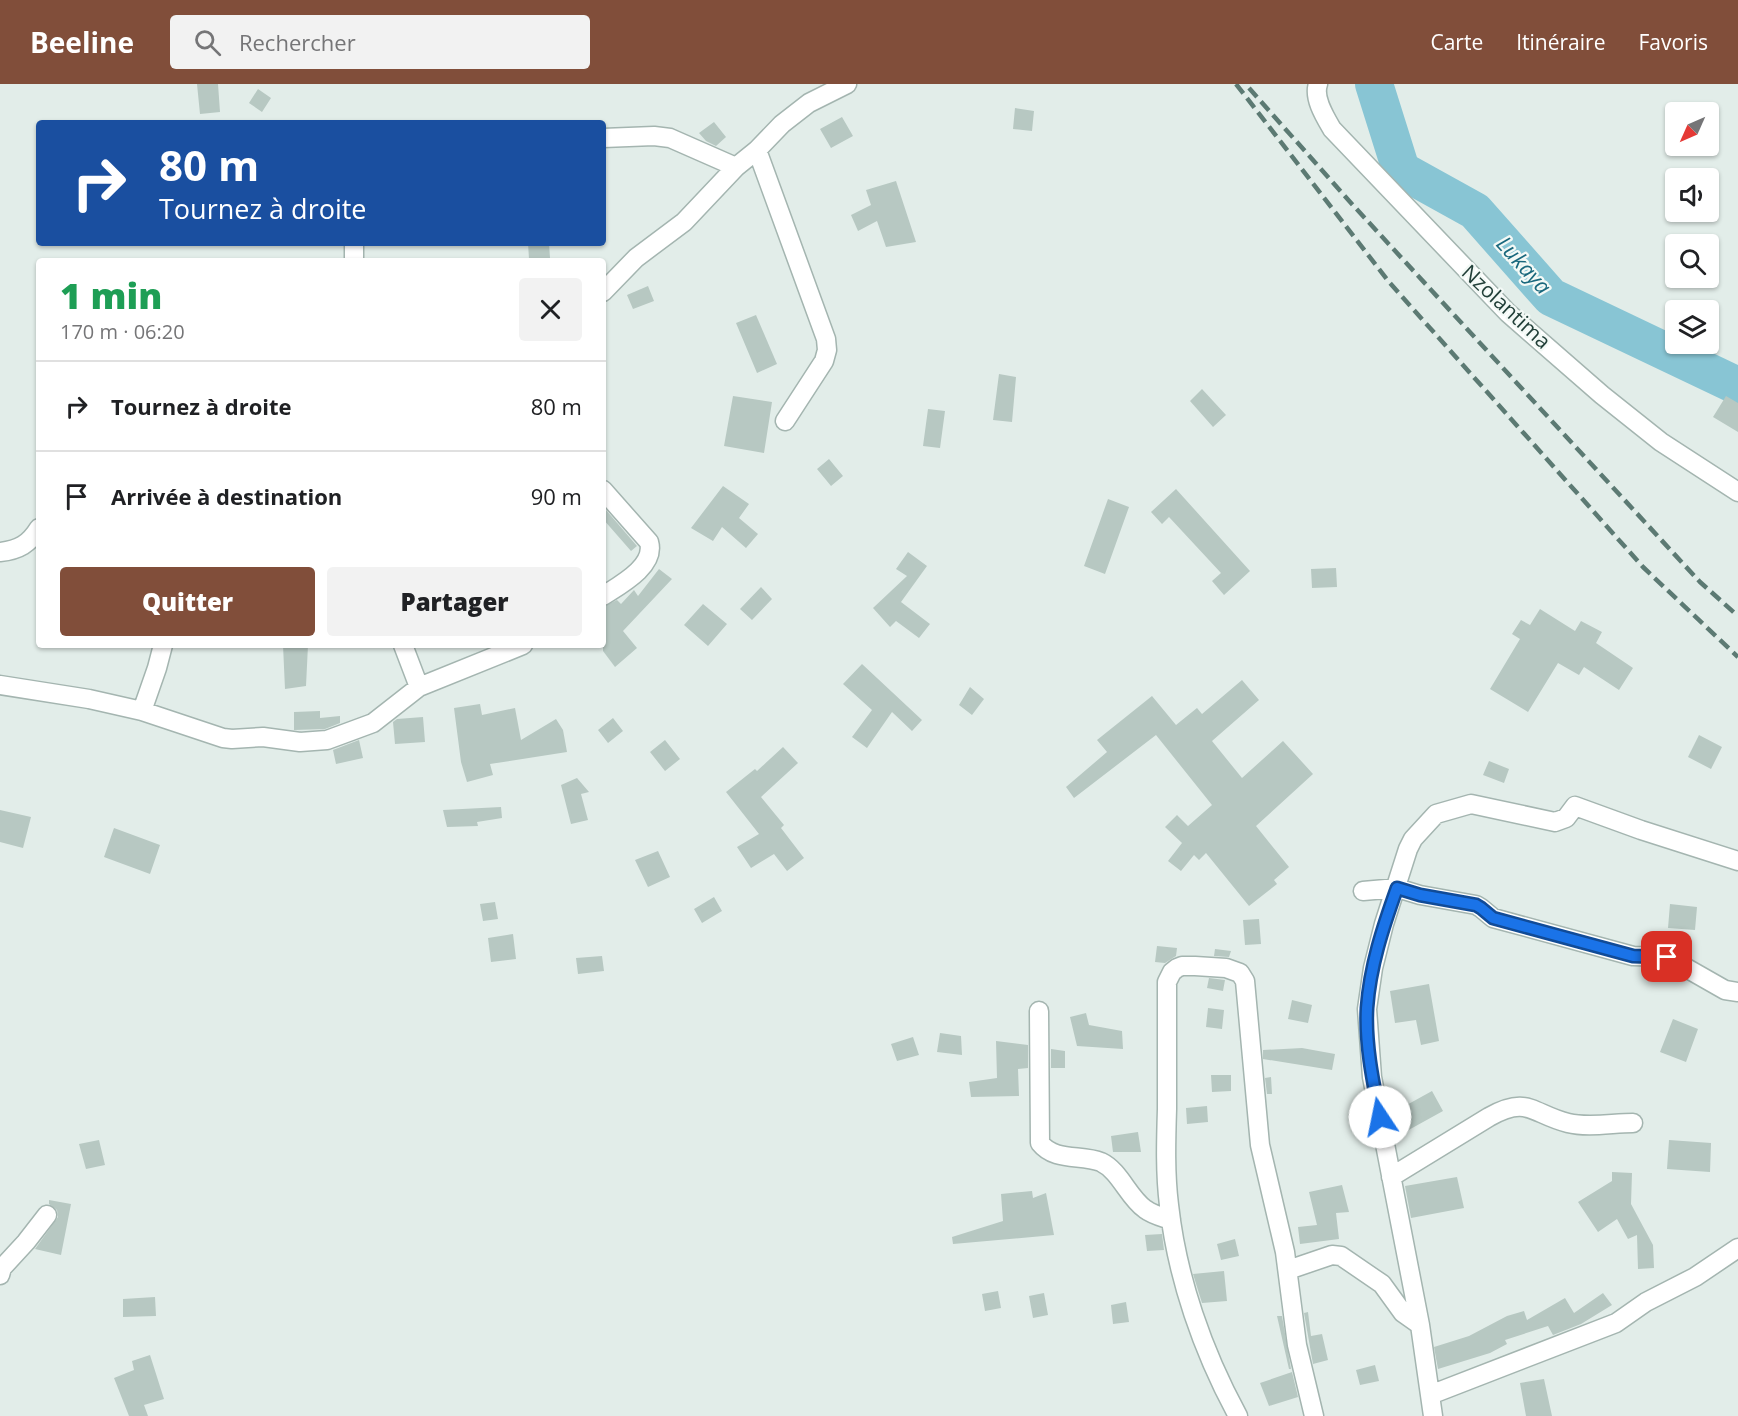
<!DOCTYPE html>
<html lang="fr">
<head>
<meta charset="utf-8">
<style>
	:root { --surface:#fff; --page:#f2f2f2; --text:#202124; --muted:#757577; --line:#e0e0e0; --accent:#814e3a }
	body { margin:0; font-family:"Open Sans",sans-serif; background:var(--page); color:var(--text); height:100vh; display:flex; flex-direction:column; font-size:22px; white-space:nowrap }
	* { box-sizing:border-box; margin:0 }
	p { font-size:20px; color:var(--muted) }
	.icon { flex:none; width:33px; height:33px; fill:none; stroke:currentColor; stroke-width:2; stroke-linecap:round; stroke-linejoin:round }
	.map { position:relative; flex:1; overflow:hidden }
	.drawer { position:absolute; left:36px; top:174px; width:570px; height:390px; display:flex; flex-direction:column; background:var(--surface); border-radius:6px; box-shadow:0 2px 4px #0004 }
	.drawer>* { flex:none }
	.guide { position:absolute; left:36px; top:36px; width:570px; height:126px; border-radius:6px; box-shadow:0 2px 4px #0004; background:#1a4fa0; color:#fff; overflow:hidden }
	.needle { width:39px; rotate:225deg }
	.fabs { position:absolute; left:1665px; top:18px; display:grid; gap:12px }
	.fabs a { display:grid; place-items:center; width:54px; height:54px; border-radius:6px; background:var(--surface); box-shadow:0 2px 4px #0004; font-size:30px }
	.pin { position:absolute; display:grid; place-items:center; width:51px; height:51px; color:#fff; margin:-26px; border-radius:12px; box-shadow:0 3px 9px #0006 }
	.me { position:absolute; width:66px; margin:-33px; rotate:349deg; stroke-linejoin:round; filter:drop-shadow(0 0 4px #0008) }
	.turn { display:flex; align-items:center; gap:21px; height:126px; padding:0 24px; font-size:27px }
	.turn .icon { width:78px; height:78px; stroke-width:2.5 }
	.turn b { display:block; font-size:42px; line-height:51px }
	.round { display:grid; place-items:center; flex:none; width:63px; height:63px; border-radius:6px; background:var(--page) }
	.headline { display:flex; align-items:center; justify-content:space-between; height:102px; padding:0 24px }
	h1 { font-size:36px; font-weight:800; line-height:45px; color:#1e9e55 }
	.cta { display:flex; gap:12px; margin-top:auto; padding:12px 24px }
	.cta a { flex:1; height:69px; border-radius:6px; background:var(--accent); color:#fff; font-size:24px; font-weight:800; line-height:69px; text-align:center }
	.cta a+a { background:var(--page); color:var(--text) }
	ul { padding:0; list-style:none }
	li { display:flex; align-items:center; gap:18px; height:90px; padding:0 24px; border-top:2px solid var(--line) }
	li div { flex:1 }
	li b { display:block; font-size:22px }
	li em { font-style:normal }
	header { display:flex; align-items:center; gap:36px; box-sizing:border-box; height:84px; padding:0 30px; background:var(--accent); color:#fff }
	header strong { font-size:28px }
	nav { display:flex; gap:33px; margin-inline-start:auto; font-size:21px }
	.search { width:420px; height:54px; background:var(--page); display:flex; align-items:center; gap:15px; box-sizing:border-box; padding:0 21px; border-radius:6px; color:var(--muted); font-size:22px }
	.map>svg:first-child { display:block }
</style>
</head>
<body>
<header>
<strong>Beeline</strong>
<div class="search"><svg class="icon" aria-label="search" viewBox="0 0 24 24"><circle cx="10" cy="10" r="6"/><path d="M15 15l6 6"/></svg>Rechercher</div>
<nav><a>Carte</a><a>Itinéraire</a><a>Favoris</a></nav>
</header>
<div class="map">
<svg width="1738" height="1332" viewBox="0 0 1738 1332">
	<rect width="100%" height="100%" fill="#e2ede9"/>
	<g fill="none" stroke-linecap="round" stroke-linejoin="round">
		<path stroke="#88c5d4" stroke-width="38" d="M 1374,0 L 1401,86 L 1475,127 L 1551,213 L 1738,302"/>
	</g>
	<path fill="#b7c8c2" d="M 197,0 L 218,0 L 220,28 L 200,30 Z
		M 258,5 L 271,14 L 262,28 L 249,19 Z
		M 1015,24 L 1034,27 L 1032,47 L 1013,45 Z
		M 842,33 L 853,52 L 831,64 L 820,45 Z
		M 714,38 L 726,53 L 716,62 L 706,57 L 699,49 Z
		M 896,97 L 916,158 L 886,163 L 877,137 L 858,147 L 851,131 L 871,121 L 866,106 Z
		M 528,159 L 549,159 L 550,174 L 529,175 Z
		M 648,202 L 654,217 L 633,225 L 627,211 Z
		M 756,231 L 777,280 L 757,289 L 736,239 Z
		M 999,290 L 1016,293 L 1012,338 L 993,336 Z
		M 1202,305 L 1226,331 L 1213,343 L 1190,317 Z
		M 733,312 L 772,318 L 764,369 L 724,362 Z
		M 1726,312 L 1738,319 L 1738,348 L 1713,333 Z
		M 928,325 L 945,327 L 940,364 L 923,362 Z
		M 829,375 L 843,392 L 831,402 L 817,385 Z
		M 723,402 L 749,420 L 739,434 L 758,450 L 746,464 L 722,443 L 713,457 L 691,444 Z
		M 1176,405 L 1250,487 L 1224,511 L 1212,497 L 1221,489 L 1169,433 L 1162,440 L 1151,428 Z
		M 1108,415 L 1129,423 L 1105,490 L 1084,482 Z
		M 606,426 L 637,462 L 631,467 L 603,435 L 603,428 Z
		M 908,468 L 927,482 L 901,518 L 930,540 L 919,554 L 896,537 L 890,543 L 873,524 L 907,492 L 896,485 Z
		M 1336,484 L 1337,503 L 1312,504 L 1311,485 Z
		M 659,485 L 672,495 L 623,547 L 637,564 L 615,583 L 603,567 L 603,523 L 617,516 L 621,520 L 634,506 L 638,512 Z
		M 761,503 L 772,515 L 752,536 L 740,525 Z
		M 703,520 L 727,540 L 708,562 L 684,541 Z
		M 1540,525 L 1575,547 L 1581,537 L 1602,548 L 1596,559 L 1633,584 L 1619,606 L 1584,583 L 1579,591 L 1558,579 L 1528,628 L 1490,605 L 1520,555 L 1512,550 L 1521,536 L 1530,541 Z
		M 283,561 L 308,561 L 306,602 L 285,605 Z
		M 862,580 L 922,636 L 912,647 L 892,628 L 867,664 L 852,653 L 872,626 L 843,600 Z
		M 1242,596 L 1259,616 L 1212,657 L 1242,694 L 1283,657 L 1313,690 L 1256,742 L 1289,783 L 1274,796 L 1277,800 L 1249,822 L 1206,769 L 1199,776 L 1194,771 L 1181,787 L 1168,777 L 1182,759 L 1165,743 L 1177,731 L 1188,742 L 1212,721 L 1156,651 L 1074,714 L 1066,703 L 1107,668 L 1097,656 L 1152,612 L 1176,641 L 1197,624 L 1202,630 Z
		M 970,603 L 984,615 L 972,631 L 959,621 Z
		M 480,620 L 482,631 L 515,624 L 521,656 L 556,635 L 563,646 L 567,668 L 490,680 L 493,691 L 467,698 L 461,678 L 454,624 Z
		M 320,627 L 320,634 L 340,632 L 340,639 L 325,645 L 294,646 L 294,628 Z
		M 423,633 L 425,658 L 395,660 L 393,638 L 397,635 Z
		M 613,634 L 623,647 L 608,659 L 598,646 Z
		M 1699,651 L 1722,663 L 1711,685 L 1688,673 Z
		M 359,656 L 363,674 L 336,680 L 333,666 Z
		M 665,656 L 680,675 L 665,687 L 650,668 Z
		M 783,663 L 798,679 L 761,713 L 784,741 L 781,744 L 804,774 L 787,787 L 774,770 L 751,784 L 737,763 L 759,750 L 726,708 L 755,685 L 757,687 Z
		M 1489,677 L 1509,685 L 1504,699 L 1483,691 Z
		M 577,694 L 589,708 L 581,710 L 588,736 L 571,740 L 561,701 Z
		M 501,723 L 502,734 L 477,738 L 478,742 L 447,743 L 443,726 Z
		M 0,726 L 31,733 L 23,764 L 0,758 Z
		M 114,744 L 160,761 L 150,790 L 104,773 Z
		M 658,767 L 670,793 L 648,803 L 635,776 Z
		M 714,813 L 722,827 L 702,839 L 694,825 Z
		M 495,818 L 498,835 L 483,837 L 480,820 Z
		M 1670,820 L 1697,823 L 1695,846 L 1668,844 Z
		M 1259,835 L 1261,860 L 1245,861 L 1243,836 Z
		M 513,850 L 516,875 L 491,878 L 488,854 Z
		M 1157,862 L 1177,864 L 1176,872 L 1165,879 L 1155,878 Z
		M 1215,865 L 1231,867 L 1229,873 L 1214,872 Z
		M 602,872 L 604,887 L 578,890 L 576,874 Z
		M 1209,894 L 1225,896 L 1223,907 L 1207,904 Z
		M 1429,900 L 1439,957 L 1421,961 L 1416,936 L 1395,939 L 1390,907 Z
		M 1292,916 L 1312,921 L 1308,939 L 1288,935 Z
		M 1208,924 L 1224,926 L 1222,945 L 1206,943 Z
		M 1086,929 L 1089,941 L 1122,947 L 1123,965 L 1077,962 L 1070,933 Z
		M 1673,935 L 1698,945 L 1686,978 L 1660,968 Z
		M 940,949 L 961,952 L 962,971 L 937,968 Z
		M 913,953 L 919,971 L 897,977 L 891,960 Z
		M 996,957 L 1028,961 L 1028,984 L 1018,985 L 1019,1012 L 971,1013 L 969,998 L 997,994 Z
		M 1302,964 L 1335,970 L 1332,986 L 1263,975 L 1263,966 Z
		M 1051,965 L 1065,967 L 1065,984 L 1051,984 Z
		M 1211,991 L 1231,991 L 1231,1007 L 1212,1008 Z
		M 1271,993 L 1272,1010 L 1267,1010 L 1265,994 Z
		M 1432,1007 L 1443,1027 L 1405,1048 L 1394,1028 Z
		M 1207,1022 L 1208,1038 L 1187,1040 L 1186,1024 Z
		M 1138,1048 L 1141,1068 L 1113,1068 L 1111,1052 Z
		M 99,1056 L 105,1081 L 86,1085 L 79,1060 Z
		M 1669,1056 L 1711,1059 L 1710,1088 L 1667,1085 Z
		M 1612,1088 L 1632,1089 L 1631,1120 L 1653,1161 L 1654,1184 L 1638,1185 L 1637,1151 L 1628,1155 L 1617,1135 L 1598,1148 L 1578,1118 L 1612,1097 Z
		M 1457,1093 L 1464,1124 L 1411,1134 L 1405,1102 Z
		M 1342,1101 L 1349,1128 L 1336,1129 L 1339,1155 L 1300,1160 L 1298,1143 L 1317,1141 L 1309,1108 Z
		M 1032,1107 L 1033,1114 L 1046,1109 L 1054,1151 L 953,1160 L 952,1153 L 1003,1137 L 1001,1110 Z
		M 49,1116 L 71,1120 L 61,1171 L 35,1165 L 58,1133 L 57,1126 L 49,1120 Z
		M 1162,1150 L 1164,1166 L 1147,1167 L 1145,1151 Z
		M 1235,1155 L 1239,1172 L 1221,1176 L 1217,1160 Z
		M 1224,1187 L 1227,1217 L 1202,1219 L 1193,1190 Z
		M 998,1207 L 1001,1224 L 985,1227 L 982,1210 Z
		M 1044,1209 L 1048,1231 L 1033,1234 L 1029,1212 Z
		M 1603,1209 L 1612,1221 L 1581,1240 L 1553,1251 L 1548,1242 L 1505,1256 L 1507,1260 L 1490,1269 L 1438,1285 L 1434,1263 L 1469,1252 L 1507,1232 L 1524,1227 L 1527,1236 L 1565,1214 L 1574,1229 Z
		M 155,1213 L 156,1232 L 123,1233 L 123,1215 Z
		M 1126,1218 L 1129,1238 L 1113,1240 L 1111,1221 Z
		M 1308,1228 L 1311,1252 L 1322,1250 L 1328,1276 L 1313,1280 L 1304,1229 Z
		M 1277,1232 L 1282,1232 L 1291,1285 L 1289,1285 Z
		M 150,1271 L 164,1315 L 144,1321 L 148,1332 L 129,1332 L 114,1294 L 134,1286 L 132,1277 Z
		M 1375,1281 L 1379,1297 L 1360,1301 L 1356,1286 Z
		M 1292,1288 L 1298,1313 L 1269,1322 L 1260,1299 Z
		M 1544,1295 L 1552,1332 L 1526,1332 L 1520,1299 Z"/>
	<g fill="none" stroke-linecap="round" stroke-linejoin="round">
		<g stroke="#a4b5b0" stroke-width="21">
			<path id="minor" d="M 1318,0 C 1313,14 1325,33 1332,45 L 1508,229 L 1602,311 L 1661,358 L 1738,408
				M 603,54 L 654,52 L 670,54 L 736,83
				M 757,66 L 826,255 L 827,266 L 824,277 L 785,337
				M 354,177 L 354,159
				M 603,208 L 636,174 L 684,138 L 736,83 L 757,66 L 782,40 L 809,19 L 847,0
				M 603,406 L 649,458 C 656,482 620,501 603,512
				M 0,468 C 19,466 29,460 39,444
				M 403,561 L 419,603
				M 0,601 L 89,615 L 142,627 L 223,654 L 232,655 L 263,653 L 300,658 L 327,656 L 373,639 L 419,603 L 523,561
				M 142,627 L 157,584 L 163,561
				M 1363,807 L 1397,804 L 1420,811 L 1476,821 L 1481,824 L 1493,834 L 1633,872 L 1667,873 L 1725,906 L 1738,908
				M 1039,927 L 1040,1059 C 1055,1078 1081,1070 1101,1078 C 1120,1087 1128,1113 1145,1125 C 1153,1131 1162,1133 1171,1136
				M 1391,1093 L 1489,1033 C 1528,1011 1532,1030 1568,1039 C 1588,1044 1613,1039 1633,1039
				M 1288,1186 L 1332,1171 L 1341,1172 L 1382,1200 L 1403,1229 L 1420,1241
				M 0,1191 L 2,1184 L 26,1158 L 47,1131
				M 1430,1311 L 1616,1239 L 1646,1218 L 1695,1193 L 1738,1164
				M 1238,1332 C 1203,1268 1177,1194 1169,1121 C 1165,1089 1166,1057 1167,1025 C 1167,983 1167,940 1167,898 L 1172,888 L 1177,884 L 1182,882 L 1195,882 L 1226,884 L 1240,889 L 1245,897 L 1260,1061 L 1285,1168 L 1297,1261 L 1314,1332
				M 1433,1332 L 1420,1241 L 1372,993 L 1367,925 L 1373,884 L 1384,840 L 1408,765 L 1413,755 L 1436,730 L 1471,720 L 1555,738 L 1566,734 L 1575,722 L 1641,746 L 1738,777"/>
		</g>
		<use href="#minor" stroke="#fff" stroke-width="18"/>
		<path stroke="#5c7a73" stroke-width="4.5" stroke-dasharray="12 6" stroke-linecap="butt" d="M 1236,0 L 1389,198 L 1643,483 L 1738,573
			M 1249,4 L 1351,119 L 1700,498 L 1738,532"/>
	</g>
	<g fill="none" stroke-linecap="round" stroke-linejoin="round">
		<g stroke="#114b97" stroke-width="15">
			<path id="route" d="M 1380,1033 C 1373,998 1365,960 1367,924 C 1370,882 1383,843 1397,804 L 1420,811 L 1476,821 L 1481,824 L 1493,834 L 1633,872 L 1667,873"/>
		</g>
		<use href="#route" stroke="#1a73e8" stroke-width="10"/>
	</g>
	<g text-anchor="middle" stroke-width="4.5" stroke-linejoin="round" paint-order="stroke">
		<g font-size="21" fill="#213f38" stroke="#f3f9f6">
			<text transform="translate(1506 223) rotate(43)" y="7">Nzolantima</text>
		</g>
		<g font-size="22" font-style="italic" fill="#19687d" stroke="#f3f9f6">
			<text transform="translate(1524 181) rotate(48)" y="8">Lukaya</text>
		</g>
	</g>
</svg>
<div class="fabs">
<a><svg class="needle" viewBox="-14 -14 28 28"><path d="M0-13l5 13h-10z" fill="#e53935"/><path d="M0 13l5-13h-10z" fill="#757577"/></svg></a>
<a><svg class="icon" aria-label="sound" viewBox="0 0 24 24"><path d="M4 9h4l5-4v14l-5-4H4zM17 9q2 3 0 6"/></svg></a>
<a><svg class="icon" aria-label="search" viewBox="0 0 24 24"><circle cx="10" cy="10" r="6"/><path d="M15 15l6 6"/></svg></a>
<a><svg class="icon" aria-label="layers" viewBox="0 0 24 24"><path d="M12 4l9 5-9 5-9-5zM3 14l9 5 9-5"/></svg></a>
</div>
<div class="pin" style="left:1667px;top:873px;background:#d93025"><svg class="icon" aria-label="arrive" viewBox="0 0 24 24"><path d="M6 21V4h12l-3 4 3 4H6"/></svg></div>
<svg class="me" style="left:1380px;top:1033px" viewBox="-20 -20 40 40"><circle r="19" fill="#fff"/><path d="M0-13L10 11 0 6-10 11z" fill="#1a73e8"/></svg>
<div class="guide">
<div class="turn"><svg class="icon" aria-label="right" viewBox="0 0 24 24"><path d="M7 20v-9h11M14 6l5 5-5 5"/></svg><div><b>80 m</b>Tournez à droite</div></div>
</div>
<section class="drawer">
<div class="headline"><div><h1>1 min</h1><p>170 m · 06:20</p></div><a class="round"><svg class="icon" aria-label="close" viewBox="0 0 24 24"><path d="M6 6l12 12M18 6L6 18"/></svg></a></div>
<ul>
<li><svg class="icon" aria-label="right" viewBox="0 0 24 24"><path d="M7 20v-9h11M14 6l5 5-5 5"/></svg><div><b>Tournez à droite</b></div><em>80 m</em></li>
<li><svg class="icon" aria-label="arrive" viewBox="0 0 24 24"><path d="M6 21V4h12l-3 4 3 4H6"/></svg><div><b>Arrivée à destination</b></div><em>90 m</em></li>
</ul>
<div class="cta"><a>Quitter</a><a>Partager</a></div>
</section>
</div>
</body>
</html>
